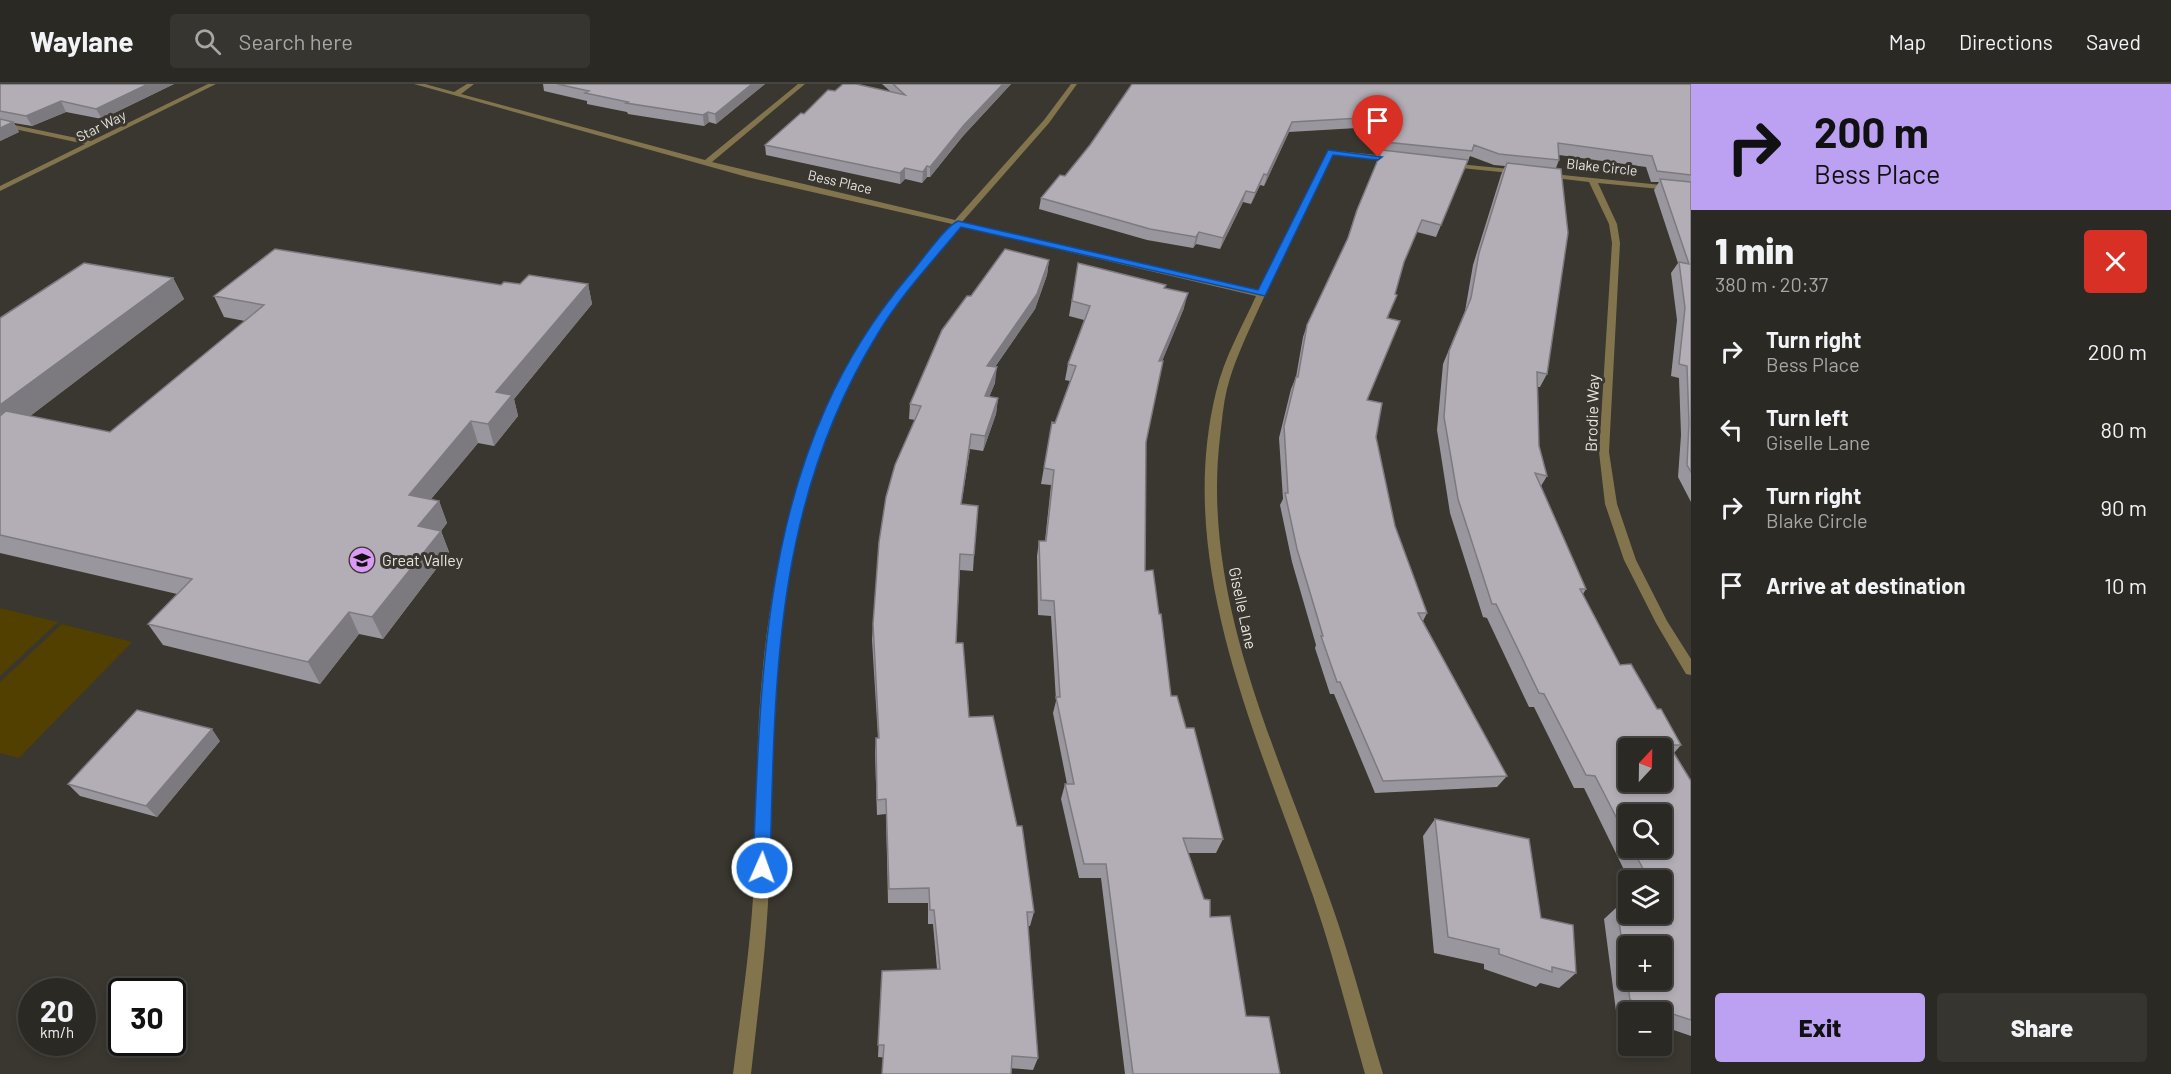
<!DOCTYPE html>
<html lang="en">
<head>
<meta charset="utf-8">
<style>
	:root { --surface:#2b2923; --page:#373530; --text:#f1f3f6; --muted:#a6a6a6; --line:#474541; --accent:#bca0f2 }
	body { margin:0; font-family:Barlow,sans-serif; background:var(--page); color:var(--text); height:100vh; display:flex; flex-direction:column; font-size:22px; white-space:nowrap }
	* { box-sizing:border-box; margin:0 }
	p { font-size:20px; color:var(--muted) }
	.icon { flex:none; width:33px; height:33px; fill:none; stroke:currentColor; stroke-width:2; stroke-linecap:round; stroke-linejoin:round }
	.map { position:relative; flex:1; overflow:hidden }
	.side { display:flex; flex-direction:column; background:var(--surface); width:480px }
	.side>* { flex:none }
	.hud { background:#bca0f2; color:#111; overflow:hidden }
	.needle { width:39px; rotate:22deg }
	.tools { position:absolute; left:1618px; top:654px; display:grid; gap:12px }
	.tools a { display:grid; place-items:center; width:54px; height:54px; border-radius:6px; background:var(--surface); box-shadow:0 3px 9px #0003,0 0 0 2px var(--line); font-size:30px }
	.speed { position:absolute; left:18px; top:894px; display:flex; gap:12px; font-size:30px; font-weight:700; text-align:center }
	.speed>* { display:grid; place-content:center; width:78px; height:78px; border-radius:50%; background:var(--surface); box-shadow:0 3px 9px #0003,0 0 0 2px var(--line); line-height:1 }
	.speed small { font-size:15px; font-weight:400 }
	.speed .limit { border:3px solid #111; border-radius:9px; background:#fff; color:#111 }
	.pin { position:absolute; display:grid; place-items:center; width:51px; height:51px; color:#fff; margin:-62px -26px; border-radius:50% 50% 50% 0; rotate:-45deg; box-shadow:0 0 6px #0007 }
	.pin .icon { rotate:45deg }
	.me { position:absolute; width:66px; margin:-33px; rotate:2deg; stroke-linejoin:round; filter:drop-shadow(0 0 4px #0008) }
	.turn { display:flex; align-items:center; gap:21px; height:126px; padding:0 24px; font-size:27px }
	.turn .icon { width:78px; height:78px; stroke-width:2.5 }
	.turn b { display:block; font-size:42px; line-height:51px }
	.round { display:grid; place-items:center; flex:none; width:63px; height:63px; border-radius:6px; background:var(--page) }
	.summary { display:flex; align-items:center; justify-content:space-between; height:102px; padding:0 24px }
	h1 { font-size:36px; font-weight:800; line-height:45px }
	.button { display:flex; gap:12px; margin-top:auto; padding:12px 24px }
	.button a { flex:1; height:69px; border-radius:6px; background:var(--accent); color:#111; font-size:24px; font-weight:800; line-height:69px; text-align:center }
	.button a+a { background:var(--page); color:var(--text) }
	ul { padding:0; list-style:none }
	li { display:flex; align-items:center; gap:18px; height:78px; padding:0 24px }
	li div { flex:1 }
	li b { display:block; font-size:22px }
	li em { font-style:normal }
	header { display:flex; align-items:center; gap:36px; box-sizing:border-box; height:84px; padding:0 30px; background:var(--surface); border-bottom:2px solid var(--line) }
	header strong { font-size:28px }
	nav { display:flex; gap:33px; margin-inline-start:auto; font-size:21px }
	.search { width:420px; height:54px; background:var(--page); display:flex; align-items:center; gap:15px; box-sizing:border-box; padding:0 21px; border-radius:6px; color:var(--muted); font-size:22px }
	main { display:flex; flex:1; min-height:0 }
	.map>svg:first-child { display:block }
</style>
</head>
<body>
<header>
<strong>Waylane</strong>
<div class="search"><svg class="icon" aria-label="search" viewBox="0 0 24 24"><circle cx="10" cy="10" r="6"/><path d="M15 15l6 6"/></svg>Search here</div>
<nav><a>Map</a><a>Directions</a><a>Saved</a></nav>
</header>
<main>
<div class="map">
<svg width="1691" height="990" viewBox="0 0 1691 990">
	<rect width="100%" height="100%" fill="#39372f"/>
	<path fill="#524000" d="M 0,524 L 58,538 L 0,592 Z
		M 62,540 L 132,558 L 19,674 L 0,669 L 0,598 Z"/>
	<g fill="none" stroke-linecap="round" stroke-linejoin="round">
		<path fill="#82744d" fill-rule="evenodd" d="M 208,0 L 216,0 L 0,107 L 0,102 L 85,60 L 0,42 L 0,38 L 91,57 Z
			M 414,0 L 425,0 L 454,8 L 467,0 L 474,0 L 461,10 L 705,76 L 798,0 L 805,0 L 712,78 L 955,136 L 1044,36 L 1071,0 L 1077,0 L 1049,39 L 962,138 L 1258,207 L 1328,66 L 1397,73 L 1398,75 L 1394,77 L 1333,70 C 1309,122 1283,172 1259,224 C 1247,251 1234,277 1227,305 C 1223,321 1222,337 1220,353 C 1201,514 1277,665 1329,813 C 1350,871 1365,931 1383,990 L 1365,990 C 1348,931 1333,870 1313,812 C 1258,653 1174,480 1216,308 C 1224,274 1242,243 1256,212 L 959,142 C 930,176 899,211 876,250 C 806,366 780,499 773,632 C 770,686 771,741 769,796 C 767,861 758,925 751,990 L 733,990 C 741,925 751,861 754,796 C 757,741 756,687 759,633 C 767,499 795,362 868,248 C 893,210 922,175 952,140 L 747,93 Z
			M 1448,79 L 1520,86 L 1524,88 L 1520,90 L 1451,83 L 1448,83 Z
			M 1543,89 L 1691,104 L 1691,108 L 1598,99 L 1617,140 L 1620,159 L 1609,368 L 1617,420 L 1636,476 L 1667,537 L 1691,575 L 1691,591 L 1686,590 L 1656,539 L 1624,476 L 1605,420 L 1599,368 L 1612,159 L 1609,140 L 1589,98 L 1546,93 L 1543,93 Z"/>
	</g>
	<path fill="#9a969d" fill-rule="evenodd" d="M 0,0 L 174,0 L 102,35 L 66,28 L 32,42 L 14,39 L 19,48 L 0,57 Z
		M 543,0 L 765,0 L 716,40 L 709,38 L 704,42 L 628,30 L 627,28 L 587,20 L 587,17 L 544,7 Z
		M 882,0 L 1011,0 L 963,52 L 930,93 L 927,93 L 922,99 L 905,95 L 900,100 L 766,71 L 765,61 L 835,7 L 890,7 Z
		M 1132,0 L 1691,0 L 1691,418 L 1678,393 L 1681,351 L 1679,294 L 1671,292 L 1677,236 L 1671,189 L 1678,179 L 1654,106 L 1659,98 L 1651,98 L 1646,83 L 1559,71 L 1559,76 L 1556,84 L 1547,290 L 1540,303 L 1538,303 L 1539,362 L 1547,392 L 1541,402 L 1586,505 L 1583,510 L 1620,581 L 1657,625 L 1681,661 L 1674,669 L 1691,697 L 1691,952 L 1662,942 L 1662,928 L 1629,928 L 1629,931 L 1616,927 L 1604,835 L 1617,823 L 1647,832 L 1646,830 L 1662,830 L 1662,796 L 1629,796 L 1584,704 L 1574,704 L 1534,623 L 1529,623 L 1487,534 L 1483,533 L 1450,429 L 1437,346 L 1443,280 L 1465,227 L 1473,181 L 1501,91 L 1505,82 L 1494,81 L 1470,72 L 1436,153 L 1417,148 L 1404,178 L 1388,234 L 1367,316 L 1395,442 L 1427,529 L 1423,537 L 1507,692 L 1497,703 L 1375,709 L 1334,610 L 1330,610 L 1315,564 L 1316,561 L 1292,478 L 1280,421 L 1283,415 L 1279,354 L 1291,305 L 1296,293 L 1303,253 L 1307,241 L 1346,159 L 1357,126 L 1382,66 L 1391,42 L 1289,48 L 1264,102 L 1260,101 L 1251,120 L 1243,118 L 1220,165 L 1196,160 L 1193,164 L 1147,156 L 1039,125 L 1041,114 L 1065,92 L 1090,61 ZM 1629,730 L 1662,764 L 1629,764 Z
		M 1049,176 L 1047,191 L 1035,225 L 995,283 L 995,299 L 989,313 L 998,314 L 996,330 L 983,367 L 970,365 L 961,420 L 974,471 L 973,487 L 960,486 L 956,559 L 969,633 L 1034,828 L 1030,842 L 1028,842 L 1038,974 L 1033,986 L 878,973 L 882,887 L 937,885 L 933,840 L 928,840 L 928,819 L 888,819 L 886,730 L 877,731 L 875,669 L 876,654 L 878,654 L 872,556 L 873,540 L 915,336 L 909,335 L 910,320 L 971,212 Z
		M 1078,179 L 1165,204 L 1184,224 L 1162,277 L 1146,358 L 1145,487 L 1171,612 L 1186,644 L 1223,755 L 1216,769 L 1188,769 L 1210,833 L 1246,932 L 1280,990 L 1125,990 L 1101,794 L 1079,794 L 1061,715 L 1065,700 L 1067,700 L 1053,629 L 1056,617 L 1051,532 L 1038,531 L 1037,472 L 1039,457 L 1045,457 L 1051,401 L 1041,400 L 1052,338 L 1055,339 L 1070,297 L 1065,296 L 1068,280 L 1084,236 L 1069,232 Z
		M 173,194 L 184,215 L 30,332 L 110,348 L 245,237 L 224,233 L 214,212 L 520,200 L 588,200 L 592,220 L 514,315 L 518,332 L 494,362 L 478,359 L 431,415 L 439,417 L 447,439 L 441,447 L 449,468 L 383,555 L 359,550 L 320,600 L 163,561 L 148,540 L 177,510 L 0,469 L 0,234 Z
		M 220,657 L 157,733 L 80,712 L 68,700 Z
		M 1435,735 L 1541,834 L 1576,889 L 1559,904 L 1540,899 L 1536,903 L 1484,885 L 1484,880 L 1434,869 L 1423,752 Z"/>
	<path fill="#7d7a7f" d="M 148,0 L 174,0 L 102,35 L 96,25 Z
		M 752,0 L 765,0 L 716,40 L 715,30 Z
		M 1003,0 L 1011,0 L 963,52 L 930,93 L 930,83 L 964,41 Z
		M 61,17 L 66,28 L 32,42 L 26,32 Z
		M 708,28 L 709,38 L 704,42 L 703,31 Z
		M 13,38 L 19,48 L 0,57 L 0,44 Z
		M 1292,38 L 1289,48 L 1264,102 L 1267,91 Z
		M 927,82 L 927,93 L 922,99 L 923,88 Z
		M 905,84 L 905,95 L 900,100 L 900,89 Z
		M 1264,90 L 1260,101 L 1251,120 L 1255,109 Z
		M 1246,107 L 1243,118 L 1220,165 L 1223,154 Z
		M 1199,148 L 1196,160 L 1193,164 L 1196,153 Z
		M 1049,176 L 1047,191 L 1035,225 L 985,297 L 987,282 Z
		M 173,194 L 184,215 L 0,355 L 0,321 Z
		M 588,200 L 592,220 L 514,315 L 518,332 L 494,362 L 488,340 L 496,308 Z
		M 1188,209 L 1184,224 L 1156,292 L 1159,277 Z
		M 997,283 L 995,299 L 983,328 L 985,312 Z
		M 998,314 L 996,330 L 983,367 L 985,352 Z
		M 471,337 L 478,359 L 417,432 L 409,411 Z
		M 971,350 L 970,365 L 959,436 L 961,420 Z
		M 439,417 L 447,439 L 427,464 L 418,442 Z
		M 441,447 L 449,468 L 383,555 L 372,533 Z
		M 349,528 L 359,550 L 320,600 L 308,578 Z
		M 212,645 L 220,657 L 157,733 L 146,722 Z"/>
	<path fill="#b3aeb6" stroke="#7d7a7f" stroke-width="1.5" fill-rule="evenodd" d="M 0,0 L 148,0 L 96,25 L 61,17 L 26,32 L 0,27 Z
		M 557,0 L 752,0 L 715,30 L 708,28 L 703,31 L 626,19 L 628,18 L 585,9 L 589,7 Z
		M 843,0 L 856,0 L 905,11 L 893,0 L 1003,0 L 964,41 L 930,83 L 927,82 L 923,88 L 905,84 L 900,89 L 765,61 L 801,29 L 804,30 L 828,6 L 835,7 Z
		M 1132,0 L 1691,0 L 1691,91 L 1657,87 L 1652,72 L 1558,59 L 1559,76 L 1499,70 L 1474,61 L 1472,67 L 1385,58 L 1395,32 L 1292,38 L 1267,91 L 1264,90 L 1255,109 L 1246,107 L 1223,154 L 1199,148 L 1196,153 L 1150,145 L 1041,114 L 1060,91 L 1065,92 L 1090,61 Z
		M 0,35 L 13,38 L 0,44 Z
		M 1382,66 L 1468,76 L 1441,141 L 1422,136 L 1404,178 L 1395,210 L 1397,211 L 1387,234 L 1400,237 L 1367,316 L 1382,319 L 1376,353 L 1395,442 L 1427,529 L 1418,529 L 1507,692 L 1383,697 L 1340,598 L 1337,598 L 1321,552 L 1323,552 L 1297,465 L 1285,409 L 1288,409 L 1284,342 L 1296,293 L 1298,293 L 1307,241 L 1348,154 L 1357,126 Z
		M 1507,79 L 1561,85 L 1568,149 L 1547,290 L 1537,288 L 1539,362 L 1547,392 L 1535,389 L 1586,505 L 1580,505 L 1620,581 L 1631,580 L 1657,625 L 1661,625 L 1681,661 L 1669,661 L 1691,697 L 1691,936 L 1630,916 L 1617,823 L 1629,827 L 1629,830 L 1638,830 L 1671,840 L 1662,823 L 1662,796 L 1649,796 L 1632,764 L 1662,764 L 1662,730 L 1629,730 L 1629,758 L 1595,692 L 1586,691 L 1544,610 L 1539,609 L 1496,520 L 1492,520 L 1458,415 L 1444,333 L 1449,267 L 1471,214 L 1479,169 ZM 1629,664 L 1662,664 L 1662,698 L 1629,698 ZM 1629,862 L 1662,862 L 1662,896 L 1629,896 Z
		M 1660,95 L 1691,98 L 1691,388 L 1687,381 L 1689,339 L 1687,282 L 1679,280 L 1685,224 L 1679,178 L 1689,180 Z
		M 275,165 L 501,201 L 504,198 L 520,200 L 529,191 L 588,200 L 496,308 L 512,311 L 488,340 L 471,337 L 409,411 L 439,417 L 418,442 L 441,447 L 372,533 L 349,528 L 308,578 L 148,540 L 192,495 L 0,451 L 0,332 L 6,327 L 110,348 L 264,221 L 214,212 Z
		M 1005,165 L 1049,176 L 1037,210 L 987,282 L 997,283 L 985,312 L 998,314 L 985,352 L 971,350 L 961,420 L 978,422 L 974,471 L 960,470 L 956,559 L 963,559 L 969,633 L 993,632 L 1017,742 L 1022,742 L 1034,828 L 1027,828 L 1038,974 L 1012,972 L 1011,990 L 882,990 L 884,961 L 878,961 L 882,887 L 940,885 L 934,826 L 930,826 L 929,804 L 889,805 L 886,715 L 877,716 L 876,654 L 879,654 L 873,540 L 879,458 L 886,413 L 895,381 L 921,322 L 910,320 L 942,246 L 967,212 L 971,212 Z
		M 84,179 L 173,194 L 0,321 L 0,234 Z
		M 1078,179 L 1166,201 L 1164,204 L 1188,209 L 1159,277 L 1163,277 L 1146,358 L 1145,487 L 1153,486 L 1159,530 L 1161,530 L 1171,612 L 1177,612 L 1186,644 L 1194,644 L 1223,755 L 1183,754 L 1204,815 L 1210,816 L 1210,833 L 1230,832 L 1246,932 L 1269,933 L 1280,990 L 1133,990 L 1106,780 L 1084,780 L 1065,700 L 1074,700 L 1056,613 L 1060,613 L 1054,517 L 1041,516 L 1039,457 L 1046,457 L 1054,386 L 1044,384 L 1052,338 L 1055,339 L 1076,282 L 1068,280 L 1090,222 L 1072,217 Z
		M 137,626 L 212,645 L 146,722 L 68,700 Z
		M 1435,735 L 1529,755 L 1541,834 L 1573,841 L 1576,889 L 1552,883 L 1552,888 L 1499,870 L 1499,865 L 1448,853 Z"/>
	<path fill="#1a73e8" stroke="#114b97" stroke-width="1.5" d="M 1328,66 L 1382,73 L 1378,76 L 1333,71 L 1265,212 L 961,143 C 932,178 900,212 877,251 C 774,418 775,595 770,784 L 768,789 L 762,791 L 756,789 L 753,784 C 761,574 764,364 907,194 C 919,181 944,143 958,137 L 1258,206 Z"/>
	<defs>
		<g id="school-disc" transform="scale(1.35)"><circle r="9.5" fill="#db9af6" stroke="#39372f"/><path d="M0-5L7-2L0 1L-7-2ZM-4 1L0 2.5L4 1V4Q0 6-4 4Z" fill="#111"/></g>
	</defs>
	<g fill-rule="evenodd">
		<use href="#school-disc" x="362" y="476"/>
	</g>
	<g text-anchor="middle" stroke-width="6" stroke-linejoin="round" paint-order="stroke">
		<g font-size="14" fill="#e7e5e0" stroke="#39372f">
			<text transform="translate(101 42) rotate(-26)" y="5">Star Way</text>
			<text transform="translate(1602 83) rotate(6)" y="5">Blake Circle</text>
			<text transform="translate(840 98) rotate(13)" y="5">Bess Place</text>
		</g>
		<g font-size="16" fill="#e7e5e0" stroke="#39372f">
			<text transform="translate(1592 329) rotate(-88)" y="6">Brodie Way</text>
			<text transform="translate(1243 524) rotate(78)" y="6">Giselle Lane</text>
		</g>
		<g font-size="16" fill="#e7e5e0" stroke="#39372f" text-anchor="start">
			<text x="382" y="482">Great Valley</text>
		</g>
	</g>
</svg>
<div class="tools">
<a><svg class="needle" viewBox="-14 -14 28 28"><path d="M0-13l5 13h-10z" fill="#e53935"/><path d="M0 13l5-13h-10z" fill="#a6a6a6"/></svg></a>
<a><svg class="icon" aria-label="search" viewBox="0 0 24 24"><circle cx="10" cy="10" r="6"/><path d="M15 15l6 6"/></svg></a>
<a><svg class="icon" aria-label="layers" viewBox="0 0 24 24"><path d="M12 4l9 5-9 5-9-5zM3 14l9 5 9-5"/></svg></a>
<a>+</a>
<a>−</a>
</div>
<div class="speed"><div>20<small>km/h</small></div><div class="limit">30</div></div>
<div class="pin" style="left:1378px;top:73px;background:#d93025"><svg class="icon" aria-label="arrive" viewBox="0 0 24 24"><path d="M6 21V4h12l-3 4 3 4H6"/></svg></div>
<svg class="me" style="left:762px;top:784px" viewBox="-20 -20 40 40"><circle r="17" fill="#1a73e8" stroke="#fff" stroke-width="3"/><path d="M0-11L8 9 0 5-8 9z" fill="#fff"/></svg>
</div>
<section class="side">
<div class="hud">
<div class="turn"><svg class="icon" aria-label="right" viewBox="0 0 24 24"><path d="M7 20v-9h11M14 6l5 5-5 5"/></svg><div><b>200 m</b>Bess Place</div></div>
</div>
<div class="summary"><div><h1>1 min</h1><p>380 m · 20:37</p></div><a class="round" style="background:#d93025;color:#fff"><svg class="icon" aria-label="close" viewBox="0 0 24 24"><path d="M6 6l12 12M18 6L6 18"/></svg></a></div>
<ul>
<li><svg class="icon" aria-label="right" viewBox="0 0 24 24"><path d="M7 20v-9h11M14 6l5 5-5 5"/></svg><div><b>Turn right</b><p>Bess Place</p></div><em>200 m</em></li>
<li><svg class="icon" aria-label="left" viewBox="0 0 24 24"><path d="M17 20v-9H6M10 6l-5 5 5 5"/></svg><div><b>Turn left</b><p>Giselle Lane</p></div><em>80 m</em></li>
<li><svg class="icon" aria-label="right" viewBox="0 0 24 24"><path d="M7 20v-9h11M14 6l5 5-5 5"/></svg><div><b>Turn right</b><p>Blake Circle</p></div><em>90 m</em></li>
<li><svg class="icon" aria-label="arrive" viewBox="0 0 24 24"><path d="M6 21V4h12l-3 4 3 4H6"/></svg><div><b>Arrive at destination</b></div><em>10 m</em></li>
</ul>
<div class="button"><a>Exit</a><a>Share</a></div>
</section>
</main>
</body>
</html>
